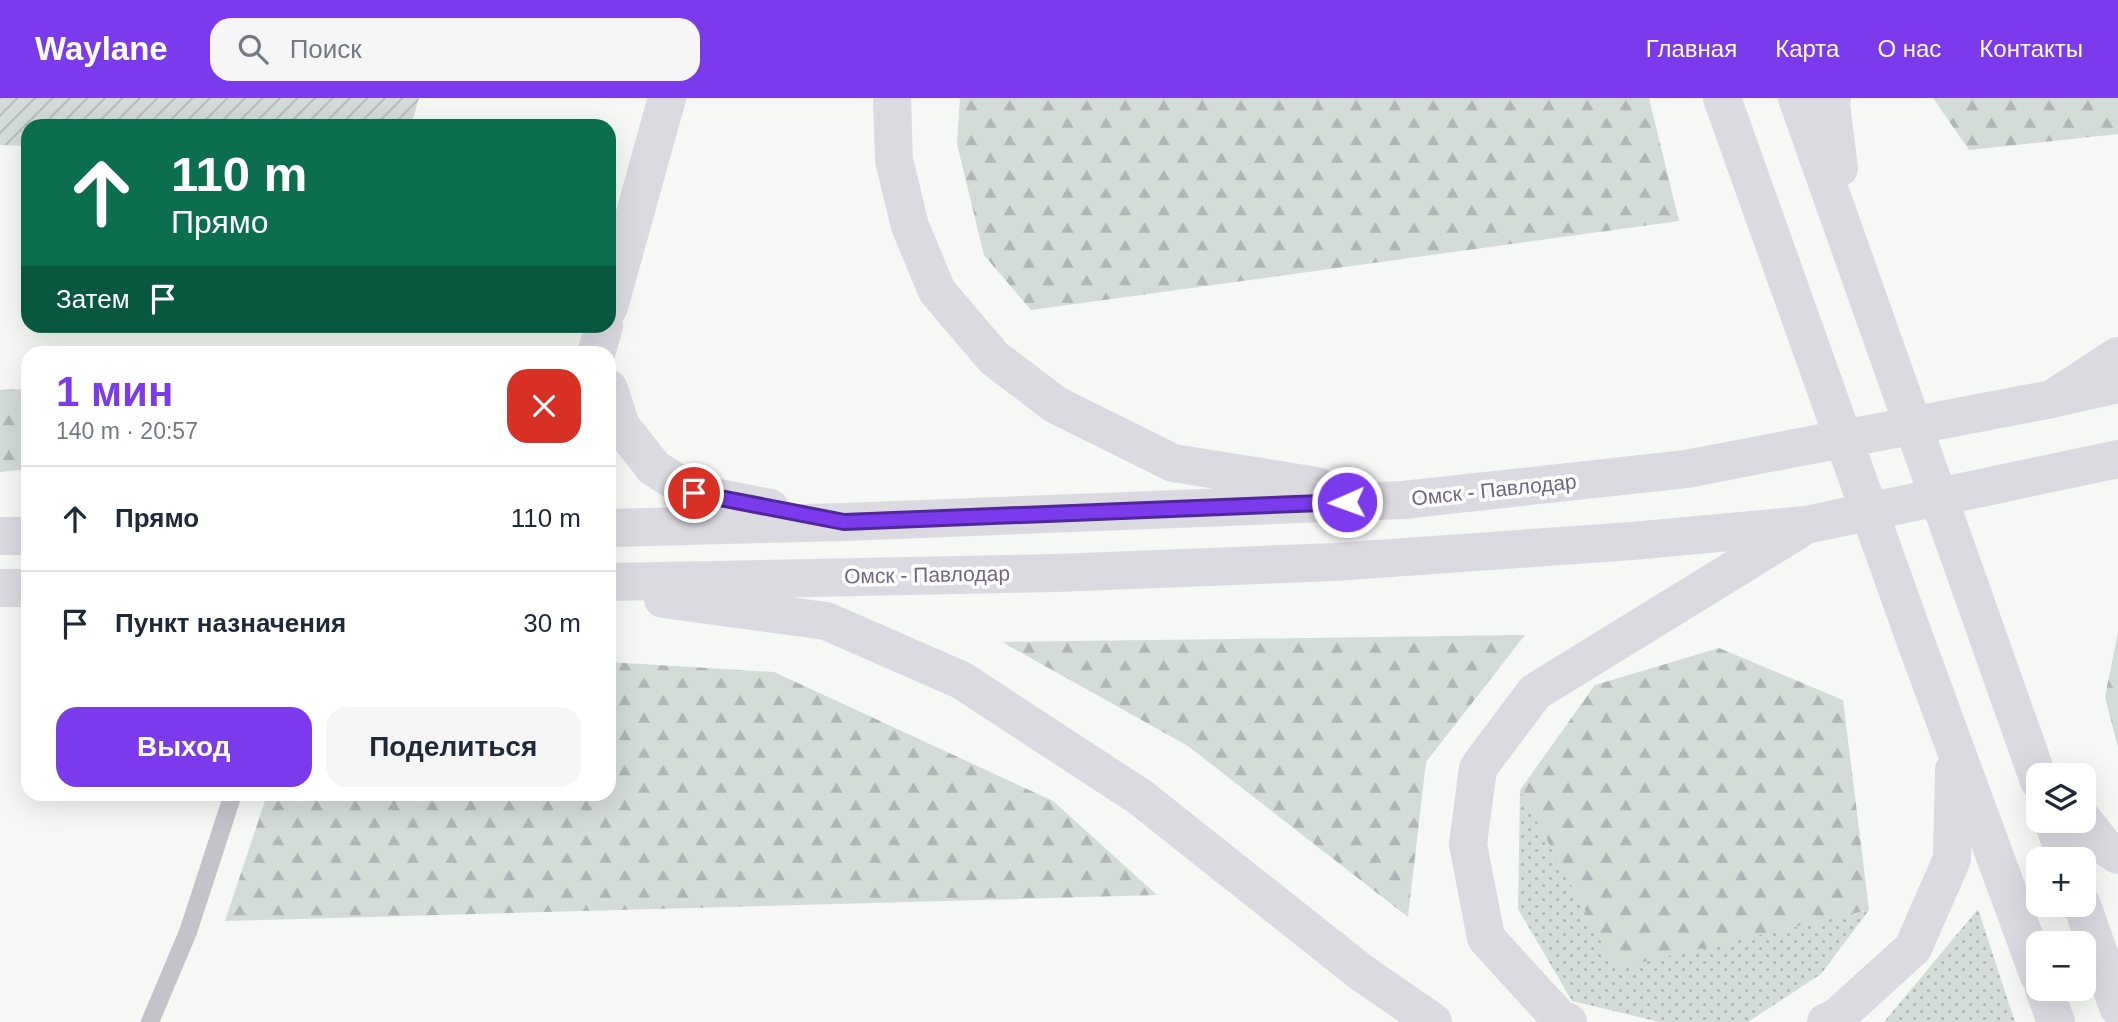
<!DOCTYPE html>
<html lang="ru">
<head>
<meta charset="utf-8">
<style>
	:root { --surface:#fff; --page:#f6f6f7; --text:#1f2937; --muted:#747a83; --line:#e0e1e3; --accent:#7c3aed }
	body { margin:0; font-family:Helvetica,sans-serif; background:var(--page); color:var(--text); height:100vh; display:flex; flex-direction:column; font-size:26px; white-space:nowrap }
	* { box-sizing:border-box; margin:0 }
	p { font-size:23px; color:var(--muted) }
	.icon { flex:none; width:38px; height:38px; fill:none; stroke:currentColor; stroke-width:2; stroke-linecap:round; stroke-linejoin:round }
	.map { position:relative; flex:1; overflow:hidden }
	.sheet { position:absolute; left:21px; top:248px; width:595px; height:455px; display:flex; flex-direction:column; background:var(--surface); border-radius:21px; box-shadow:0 7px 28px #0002 }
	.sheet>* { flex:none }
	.top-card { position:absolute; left:21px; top:21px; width:595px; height:214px; border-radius:21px; box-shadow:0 7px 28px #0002; background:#0b6e4f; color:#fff; overflow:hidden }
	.buttons { position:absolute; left:2026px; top:665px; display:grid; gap:14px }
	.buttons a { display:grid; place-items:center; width:70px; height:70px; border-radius:14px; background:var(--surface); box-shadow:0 7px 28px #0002; font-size:35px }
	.pin { position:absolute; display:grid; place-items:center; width:60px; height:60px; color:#fff; margin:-30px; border:4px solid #fff; border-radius:50%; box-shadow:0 2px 7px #0007 }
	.me { position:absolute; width:77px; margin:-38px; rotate:268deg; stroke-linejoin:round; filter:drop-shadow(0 0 5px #0008) }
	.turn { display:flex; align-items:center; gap:24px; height:147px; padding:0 35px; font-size:32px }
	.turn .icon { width:91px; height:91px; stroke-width:2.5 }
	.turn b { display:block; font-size:49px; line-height:60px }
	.then { display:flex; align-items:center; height:66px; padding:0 35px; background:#0003; gap:14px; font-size:26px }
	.round { display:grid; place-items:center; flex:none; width:74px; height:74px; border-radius:21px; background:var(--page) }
	.head { display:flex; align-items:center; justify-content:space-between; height:119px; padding:0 35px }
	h1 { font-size:42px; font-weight:600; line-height:52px; color:var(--accent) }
	.action { display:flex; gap:14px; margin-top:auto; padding:14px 35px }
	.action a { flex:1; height:80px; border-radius:21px; background:var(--accent); color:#fff; font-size:28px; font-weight:600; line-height:80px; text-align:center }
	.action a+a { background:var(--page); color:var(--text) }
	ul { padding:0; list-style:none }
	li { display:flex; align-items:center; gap:21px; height:105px; padding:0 35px; border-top:2px solid var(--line) }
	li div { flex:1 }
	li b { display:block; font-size:26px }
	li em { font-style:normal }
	header { display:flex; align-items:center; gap:42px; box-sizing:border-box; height:98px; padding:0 35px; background:var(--accent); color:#fff }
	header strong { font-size:33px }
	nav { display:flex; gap:38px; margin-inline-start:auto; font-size:24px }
	.search { width:490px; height:63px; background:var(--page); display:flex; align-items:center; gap:18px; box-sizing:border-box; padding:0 24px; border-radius:21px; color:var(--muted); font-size:26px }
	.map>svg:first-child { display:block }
</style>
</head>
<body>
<header>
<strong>Waylane</strong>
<div class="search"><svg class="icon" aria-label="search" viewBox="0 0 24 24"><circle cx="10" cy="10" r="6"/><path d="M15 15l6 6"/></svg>Поиск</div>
<nav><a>Главная</a><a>Карта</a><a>О нас</a><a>Контакты</a></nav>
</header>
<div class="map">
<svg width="2118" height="924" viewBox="0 0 2118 924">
	<defs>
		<pattern id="grass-dots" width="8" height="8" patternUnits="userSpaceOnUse" patternTransform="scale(1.75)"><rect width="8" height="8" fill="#d4dcd8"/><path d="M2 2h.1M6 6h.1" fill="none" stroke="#b0b6b5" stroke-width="1.8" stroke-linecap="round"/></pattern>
		<pattern id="forest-firs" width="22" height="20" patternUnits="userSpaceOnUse" patternTransform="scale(1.75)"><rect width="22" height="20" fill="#d4dcd8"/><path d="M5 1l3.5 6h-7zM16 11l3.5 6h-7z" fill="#b0b6b5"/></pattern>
		<pattern id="garden-furrows" width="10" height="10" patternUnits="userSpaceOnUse" patternTransform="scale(1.75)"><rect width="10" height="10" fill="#d4dcd8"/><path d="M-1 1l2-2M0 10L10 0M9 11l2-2" fill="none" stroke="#b0b6b5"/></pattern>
	</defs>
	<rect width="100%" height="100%" fill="#f5f8f5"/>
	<path fill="url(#grass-dots)" d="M 1520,692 L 1616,869 L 1869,812 L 1821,876 L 1748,924 L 1660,924 L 1572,903 L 1518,811 Z
		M 1978,811 L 2015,924 L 1884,924 Z"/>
	<path fill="url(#forest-firs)" d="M 960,0 L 1649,0 L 1679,123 L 1031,212 L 984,157 L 957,46 Z
		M 1933,0 L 2118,0 L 2118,36 L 1969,52 Z
		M 28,291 L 28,371 L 0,374 L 0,292 Z
		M 2118,534 L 2118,650 L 2105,599 Z
		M 1525,537 L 1426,664 L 1408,819 L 1188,648 L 1002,544 Z
		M 1719,550 L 1843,602 L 1869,812 L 1616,870 L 1520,692 L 1595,587 Z
		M 609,564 L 774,574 L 1053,703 L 1157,797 L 225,823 L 267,697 L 609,696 Z"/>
	<path fill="url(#garden-furrows)" d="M 0,0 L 419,0 L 411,28 L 28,28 L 28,48 L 0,47 Z"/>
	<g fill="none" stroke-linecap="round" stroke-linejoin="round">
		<path stroke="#c5c3ca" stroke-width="18" d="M 150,924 L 188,834 L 233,696"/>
		<path stroke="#dcdae1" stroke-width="38" d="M 2055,300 L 2118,286"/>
		<path stroke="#dcdae1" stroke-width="38" d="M 892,0 L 894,62 L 910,128 L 937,193 L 994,260 L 1056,307 L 1173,365 L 1317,388
			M 1722,0 L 1913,536 L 2039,878
			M 1797,0 L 2039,683
			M 1832,0 L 1831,7 L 1839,70
			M 609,209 L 667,0
			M 596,256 L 604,228
			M 609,291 L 621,328 L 654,370 L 694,395 L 770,410
			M 609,430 L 844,424 L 1403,402 L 1686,371 L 2052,301 L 2118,258
			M 0,438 L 28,438
			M 609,484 L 1056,475 L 1334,464 L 1632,443 L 1806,427 L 2118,361
			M 0,490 L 28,490
			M 663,501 L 826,523 L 961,582 L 1140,699 L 1362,875 L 1433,924
			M 2053,723 L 2066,761
			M 2084,723 L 2103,747 L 2118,757
			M 2082,807 L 2118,909
			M 2044,891 L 2056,924
			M 1568,924 L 1560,921 L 1486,840 L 1468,746 L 1478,670 L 1535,594 L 1798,432
			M 1826,924 L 1837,919 L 1913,850 L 1952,761 L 1954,672"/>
	</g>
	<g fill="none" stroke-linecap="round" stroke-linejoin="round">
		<g stroke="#51269a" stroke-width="18">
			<path id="route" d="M 694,395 L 844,424 L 1347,404"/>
		</g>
		<use href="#route" stroke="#7c3aed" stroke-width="12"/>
	</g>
	<g text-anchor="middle" stroke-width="7" stroke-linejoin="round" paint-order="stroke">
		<g font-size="21" fill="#716885" stroke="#fff">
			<text transform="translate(1494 392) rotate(-6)" y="7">Омск - Павлодар</text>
			<text transform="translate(927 477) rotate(-1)" y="7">Омск - Павлодар</text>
		</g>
	</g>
</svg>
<div class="buttons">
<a><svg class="icon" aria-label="layers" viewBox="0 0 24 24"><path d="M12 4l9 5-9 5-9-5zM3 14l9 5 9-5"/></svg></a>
<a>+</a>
<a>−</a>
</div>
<div class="pin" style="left:694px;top:395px;background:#d93025"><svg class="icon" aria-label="arrive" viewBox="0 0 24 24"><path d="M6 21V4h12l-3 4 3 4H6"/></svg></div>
<svg class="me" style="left:1347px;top:404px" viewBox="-20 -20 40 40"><circle r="17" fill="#7c3aed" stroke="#fff" stroke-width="3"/><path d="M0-11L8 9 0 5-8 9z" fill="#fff"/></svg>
<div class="top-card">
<div class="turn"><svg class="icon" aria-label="ahead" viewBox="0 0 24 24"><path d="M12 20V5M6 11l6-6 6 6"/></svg><div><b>110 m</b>Прямо</div></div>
<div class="then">Затем<svg class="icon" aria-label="arrive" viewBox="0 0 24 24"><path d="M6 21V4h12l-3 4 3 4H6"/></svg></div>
</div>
<section class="sheet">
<div class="head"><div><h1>1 мин</h1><p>140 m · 20:57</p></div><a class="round" style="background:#d93025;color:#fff"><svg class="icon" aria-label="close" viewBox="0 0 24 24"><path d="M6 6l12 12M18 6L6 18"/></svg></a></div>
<ul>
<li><svg class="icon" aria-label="ahead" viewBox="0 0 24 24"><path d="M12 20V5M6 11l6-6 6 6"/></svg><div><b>Прямо</b></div><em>110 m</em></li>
<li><svg class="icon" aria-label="arrive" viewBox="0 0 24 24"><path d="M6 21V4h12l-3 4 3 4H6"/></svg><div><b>Пункт назначения</b></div><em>30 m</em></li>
</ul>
<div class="action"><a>Выход</a><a>Поделиться</a></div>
</section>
</div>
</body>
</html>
